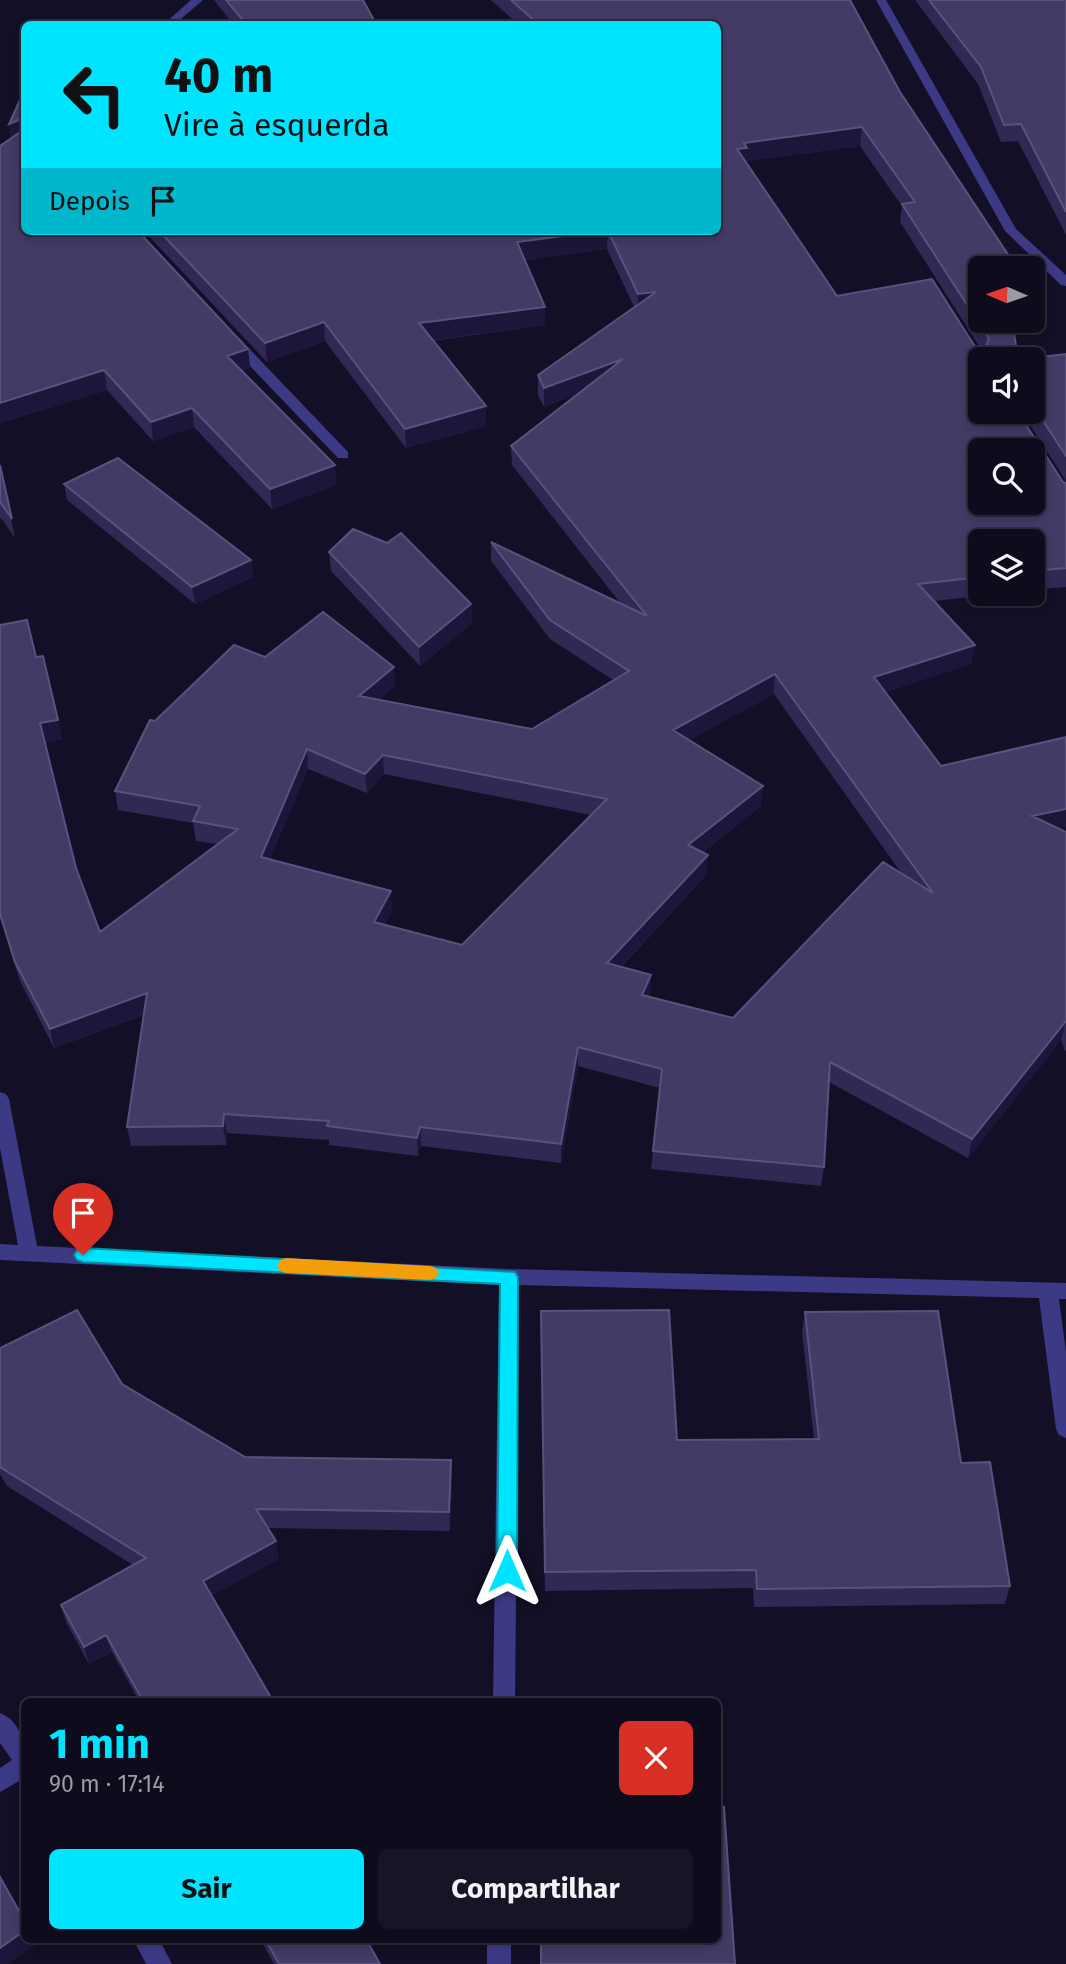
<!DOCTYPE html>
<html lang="pt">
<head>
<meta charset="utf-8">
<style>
	:root { --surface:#0e0b1c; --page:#171425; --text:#f1f3f6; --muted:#9b9ba3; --line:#2e2b3b; --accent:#00e5ff }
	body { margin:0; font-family:"Fira Sans",sans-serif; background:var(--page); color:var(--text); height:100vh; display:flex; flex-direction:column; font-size:26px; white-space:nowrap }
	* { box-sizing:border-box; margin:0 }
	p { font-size:23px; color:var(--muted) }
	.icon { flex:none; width:38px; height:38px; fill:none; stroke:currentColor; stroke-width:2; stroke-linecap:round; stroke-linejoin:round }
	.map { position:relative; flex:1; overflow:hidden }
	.panel { position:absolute; left:21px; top:1698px; width:700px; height:245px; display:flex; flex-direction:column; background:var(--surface); border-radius:10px; box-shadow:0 4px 10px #0003,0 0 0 2px var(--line) }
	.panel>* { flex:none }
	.hud { position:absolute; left:21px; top:21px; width:700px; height:214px; border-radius:10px; box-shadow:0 4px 10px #0003,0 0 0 2px var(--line); background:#00e5ff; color:#111; overflow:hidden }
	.needle { width:46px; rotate:272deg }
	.controls { position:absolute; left:968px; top:256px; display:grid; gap:14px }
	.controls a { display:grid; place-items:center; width:77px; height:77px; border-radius:10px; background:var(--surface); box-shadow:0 4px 10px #0003,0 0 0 2px var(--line); font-size:35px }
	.pin { position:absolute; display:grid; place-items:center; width:60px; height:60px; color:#fff; margin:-72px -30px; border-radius:50% 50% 50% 0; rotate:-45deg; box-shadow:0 0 7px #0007 }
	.pin .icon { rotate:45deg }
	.me { position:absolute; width:77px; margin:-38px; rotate:0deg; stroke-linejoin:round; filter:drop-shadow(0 0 5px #0008) }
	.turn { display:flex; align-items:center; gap:24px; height:147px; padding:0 28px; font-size:32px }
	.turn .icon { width:91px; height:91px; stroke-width:2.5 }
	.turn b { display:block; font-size:49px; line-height:60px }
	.then { display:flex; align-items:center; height:66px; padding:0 28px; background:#0003; gap:14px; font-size:26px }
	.round { display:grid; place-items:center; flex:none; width:74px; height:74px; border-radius:10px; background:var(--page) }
	.summary { display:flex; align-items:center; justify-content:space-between; height:119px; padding:0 28px }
	h1 { font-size:42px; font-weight:700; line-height:52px; color:var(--accent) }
	.action { display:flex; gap:14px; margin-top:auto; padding:14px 28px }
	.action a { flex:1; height:80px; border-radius:10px; background:var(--accent); color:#111; font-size:28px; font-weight:700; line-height:80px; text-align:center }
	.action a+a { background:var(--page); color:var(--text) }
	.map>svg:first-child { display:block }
</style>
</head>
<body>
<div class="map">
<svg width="1066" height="1964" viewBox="0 0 1066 1964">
	<rect width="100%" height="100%" fill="#130f26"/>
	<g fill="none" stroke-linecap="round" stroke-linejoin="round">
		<path fill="#3d3a85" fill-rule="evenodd" d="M 191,0 L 203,0 L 175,24 L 164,24 Z
			M 876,0 L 886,0 L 1016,229 L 1066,275 L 1066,286 L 1061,285 L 1005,231 Z
			M 234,337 L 239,338 L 348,452 L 348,458 L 338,458 L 229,344 L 227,341 Z
			M 0,1092 L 6,1094 L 9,1099 L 37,1246 L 509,1269 L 1066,1283 L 1066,1299 L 1059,1299 L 1066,1352 L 1066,1438 L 1059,1435 L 1056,1429 L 1039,1298 L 519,1285 L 515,1701 L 493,1701 L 499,1285 L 0,1260 L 0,1244 L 18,1245 L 0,1148 Z
			M 0,1713 C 27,1724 24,1754 24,1778 L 0,1792 L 0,1768 L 12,1760 L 0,1743 Z
			M 133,1939 L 159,1939 L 172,1964 L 146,1964 Z
			M 487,1939 L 511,1939 L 511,1964 L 487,1964 Z"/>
	</g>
	<path fill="#312854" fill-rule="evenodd" d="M 214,0 L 363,0 L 376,24 L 233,24 Z
		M 491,0 L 850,0 L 900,92 L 1041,304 L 1037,323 L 1013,328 L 980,359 L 1063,482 L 1066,483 L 1066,587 L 1032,590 L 1032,541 L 980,541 L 980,593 L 1007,593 L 934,601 L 975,645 L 971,664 L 885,692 L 941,766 L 1066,832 L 1066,1050 L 1065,1051 L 1061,1040 L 968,1158 L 829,1082 L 824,1167 L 821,1186 L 651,1169 L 660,1088 L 578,1066 L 561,1163 L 421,1146 L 418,1156 L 329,1145 L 329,1140 L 227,1133 L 226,1145 L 131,1146 L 127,1127 L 144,1015 L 54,1048 L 20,981 L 0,918 L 0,625 L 36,657 L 58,720 L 62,739 L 45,743 L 76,868 L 100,932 L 217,844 L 196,841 L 193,823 L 118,810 L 115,791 L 155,721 L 265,657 L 394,667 L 395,686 L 379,700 L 532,729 L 613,680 L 550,639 L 491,561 L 491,542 L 621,604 L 512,465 L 511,446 L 577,394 L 544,407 L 538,395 L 538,375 L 634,307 L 607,249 L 525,260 L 545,325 L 432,341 L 486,406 L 486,426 L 406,448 L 325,341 L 267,362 L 144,231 L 718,231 L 718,24 L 518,24 ZM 860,146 L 902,206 L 900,222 L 981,349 L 974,345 L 837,296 L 746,162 L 746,161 ZM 774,694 L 902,874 L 733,1018 L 649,997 L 650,994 L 651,975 L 621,967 L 707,874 L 703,852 L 761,806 L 689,740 ZM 308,769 L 367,793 L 384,774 L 591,815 L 462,945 L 384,925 L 392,910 L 270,859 Z
		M 915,0 L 1066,0 L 1066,235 L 1018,141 L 1001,142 L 978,84 Z
		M 24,91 L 24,231 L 138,231 L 248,349 L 250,367 L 241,371 L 335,465 L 336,485 L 272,509 L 194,427 L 153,441 L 107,390 L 0,423 L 0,146 L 11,138 L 9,124 Z
		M 1066,354 L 1066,481 L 1021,411 L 1032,411 L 1032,359 Z
		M 0,465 L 15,538 L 1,518 L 0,518 Z
		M 64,484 L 251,560 L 253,577 L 195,604 L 67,500 Z
		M 387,543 L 471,604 L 472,623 L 420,666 L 331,571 L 329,552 Z
		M 805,1312 L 961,1463 L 1010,1586 L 1005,1604 L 754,1607 L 753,1588 L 545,1591 L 541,1330 L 677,1440 L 814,1439 L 802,1332 Z
		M 0,1348 L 122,1384 L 245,1457 L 451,1460 L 452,1478 L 450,1531 L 267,1528 L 279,1559 L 211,1596 L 273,1701 L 139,1701 L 112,1652 L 89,1664 L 66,1622 L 61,1605 L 133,1565 L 7,1486 L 0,1474 Z
		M 260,1939 L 366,1939 L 380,1964 L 274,1964 Z"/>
	<path fill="#1d163a" d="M 21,119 L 24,137 L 12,142 L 9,124 Z
		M 862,127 L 860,146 L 746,161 L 746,166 L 737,149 L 744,143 Z
		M 602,231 L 608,231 L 607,249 L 517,261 L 517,242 Z
		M 656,292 L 637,313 L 638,294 Z
		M 1041,304 L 1037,323 L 1007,329 L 1009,320 L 1032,320 L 1032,306 Z
		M 545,307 L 545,325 L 419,342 L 419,323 Z
		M 324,322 L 325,341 L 267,362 L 265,343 Z
		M 248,349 L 250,367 L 229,375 L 227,356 Z
		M 623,359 L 622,377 L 544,407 L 544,388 Z
		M 104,370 L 107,390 L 0,423 L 0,403 Z
		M 486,406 L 486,426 L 406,448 L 405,429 Z
		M 192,408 L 194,427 L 153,441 L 151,422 Z
		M 335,465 L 336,485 L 272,509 L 270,489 Z
		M 251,560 L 253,577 L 195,604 L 192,587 Z
		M 471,604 L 472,623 L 420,666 L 419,647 Z
		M 975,645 L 971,664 L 871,697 L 874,677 Z
		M 394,667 L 395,686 L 361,715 L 359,696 Z
		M 775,674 L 774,694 L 672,750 L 673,730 Z
		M 58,720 L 62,739 L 44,743 L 40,723 Z
		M 307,749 L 308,769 L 263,876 L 261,857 Z
		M 383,755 L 384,774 L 367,793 L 365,774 Z
		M 763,786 L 761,806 L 687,864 L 688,845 Z
		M 1066,809 L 1066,827 L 1028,836 L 1032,816 Z
		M 708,855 L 707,874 L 606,982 L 607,963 Z
		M 391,891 L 392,910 L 375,941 L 374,922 Z
		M 651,975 L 650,994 L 641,1014 L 642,995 Z
		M 147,993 L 151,1012 L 54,1048 L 50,1029 Z
		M 1066,1021 L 1061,1040 L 968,1158 L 972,1139 Z
		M 578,1047 L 578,1066 L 561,1163 L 561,1144 Z
		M 224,1114 L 227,1133 L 226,1145 L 223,1126 Z
		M 420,1127 L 421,1146 L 418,1156 L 417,1138 Z
		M 451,1460 L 452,1478 L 450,1531 L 449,1512 Z
		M 276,1541 L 279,1559 L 206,1599 L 203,1581 Z
		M 106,1635 L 112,1652 L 89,1664 L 84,1647 Z
		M 24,1931 L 24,1939 L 34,1939 L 36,1945 L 7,1964 L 0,1964 L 0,1948 Z"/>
	<path fill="#433a66" stroke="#5a527e" stroke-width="2" fill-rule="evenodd" d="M 226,0 L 363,0 L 376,24 L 246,24 Z
		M 511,0 L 850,0 L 900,92 L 1017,268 L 980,268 L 980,320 L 1012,320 L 1018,359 L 980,359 L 980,411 L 1017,411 L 1063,482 L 1066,483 L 1066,568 L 1032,571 L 1032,541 L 980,541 L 980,577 L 918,584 L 975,645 L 874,677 L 941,766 L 1066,737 L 1066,809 L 1032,816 L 1066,832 L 1066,1022 L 1066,1021 L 972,1139 L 830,1062 L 824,1167 L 653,1151 L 662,1069 L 578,1047 L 561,1144 L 420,1127 L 417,1138 L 327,1126 L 329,1121 L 224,1114 L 223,1126 L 127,1127 L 147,993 L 50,1029 L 15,962 L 0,914 L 0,625 L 27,620 L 36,657 L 43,656 L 58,720 L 40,723 L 76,868 L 100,932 L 238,829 L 193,821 L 200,806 L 115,791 L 150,720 L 155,721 L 234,645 L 265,657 L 323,612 L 394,667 L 359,696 L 532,729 L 629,671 L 550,620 L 491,542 L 647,616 L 511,446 L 623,359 L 544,388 L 538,375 L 656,292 L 638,294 L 608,231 L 718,231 L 718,24 L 538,24 ZM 862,127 L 915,202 L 902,204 L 989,339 L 984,351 L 974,345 L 932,279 L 837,296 L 737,149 L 747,148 L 744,143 ZM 980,450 L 1032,450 L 1032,502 L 980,502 ZM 775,674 L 933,893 L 883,862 L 733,1018 L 642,995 L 651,975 L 607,963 L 708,855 L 688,845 L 763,786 L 673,730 ZM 307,749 L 365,774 L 383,755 L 607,799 L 462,945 L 374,922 L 391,891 L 261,857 Z
		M 929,0 L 1066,0 L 1066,212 L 1021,124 L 1004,125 L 981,67 Z
		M 24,91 L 24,231 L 138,231 L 248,349 L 227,356 L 335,465 L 270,489 L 192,408 L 151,422 L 104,370 L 0,403 L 0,146 L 23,130 L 21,119 L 9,124 Z
		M 159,231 L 602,231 L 517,242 L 545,307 L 419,323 L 486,406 L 405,429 L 324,322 L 265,343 Z
		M 1032,291 L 1041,304 L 1032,306 Z
		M 1066,354 L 1066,456 L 1032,404 L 1032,359 L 1024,359 Z
		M 118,458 L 251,560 L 192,587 L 64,484 Z
		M 0,465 L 12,519 L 0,502 Z
		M 353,529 L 387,543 L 401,533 L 471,604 L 419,647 L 329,552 Z
		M 77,1310 L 122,1384 L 245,1457 L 451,1460 L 449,1512 L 256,1509 L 276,1541 L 203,1581 L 273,1701 L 143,1701 L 106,1635 L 84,1647 L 61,1605 L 146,1558 L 0,1467 L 0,1348 Z
		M 669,1310 L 677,1440 L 819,1439 L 805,1312 L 938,1311 L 961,1463 L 990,1462 L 1010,1586 L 757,1589 L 756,1570 L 545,1572 L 541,1311 Z
		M 718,1807 L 724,1807 L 735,1964 L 541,1964 L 541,1939 L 718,1939 Z
		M 0,1877 L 24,1920 L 24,1931 L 0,1948 Z
		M 265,1939 L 366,1939 L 380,1964 L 279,1964 Z"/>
	<path fill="#00e5ff" stroke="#0095a6" stroke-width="2" d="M 83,1248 L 515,1272 L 518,1277 L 517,1571 L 514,1578 L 507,1580 L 500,1578 L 497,1571 L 500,1284 L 83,1262 L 77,1260 L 74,1255 L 77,1250 Z"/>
	<path fill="#f59e0b" d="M 286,1258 L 430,1266 L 436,1268 L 439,1273 L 436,1278 L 430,1280 L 286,1273 L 280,1271 L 277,1266 L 280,1260 Z"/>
</svg>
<div class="controls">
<a><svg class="needle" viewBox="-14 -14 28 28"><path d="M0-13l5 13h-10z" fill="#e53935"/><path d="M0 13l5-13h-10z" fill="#9b9ba3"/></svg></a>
<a><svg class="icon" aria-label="sound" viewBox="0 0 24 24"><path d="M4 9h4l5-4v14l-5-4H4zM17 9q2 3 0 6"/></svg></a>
<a><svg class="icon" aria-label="search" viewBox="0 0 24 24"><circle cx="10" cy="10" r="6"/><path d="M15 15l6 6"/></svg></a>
<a><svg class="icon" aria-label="layers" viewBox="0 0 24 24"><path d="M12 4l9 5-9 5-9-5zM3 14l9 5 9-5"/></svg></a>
</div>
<div class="pin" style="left:83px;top:1255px;background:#d93025"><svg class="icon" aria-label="arrive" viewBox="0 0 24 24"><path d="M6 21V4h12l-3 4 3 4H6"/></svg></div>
<svg class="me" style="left:507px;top:1571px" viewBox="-20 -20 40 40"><path d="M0-17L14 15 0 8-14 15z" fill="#00e5ff" stroke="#fff" stroke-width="4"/></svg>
<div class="hud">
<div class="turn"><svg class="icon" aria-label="left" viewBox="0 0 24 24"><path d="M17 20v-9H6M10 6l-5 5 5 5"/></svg><div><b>40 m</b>Vire à esquerda</div></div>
<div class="then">Depois<svg class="icon" aria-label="arrive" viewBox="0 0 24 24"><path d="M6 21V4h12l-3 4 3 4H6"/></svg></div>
</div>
<section class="panel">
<div class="summary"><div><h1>1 min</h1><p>90 m · 17:14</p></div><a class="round" style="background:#d93025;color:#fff"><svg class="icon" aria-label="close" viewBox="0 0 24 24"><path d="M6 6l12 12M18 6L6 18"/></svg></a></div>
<div class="action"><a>Sair</a><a>Compartilhar</a></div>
</section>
</div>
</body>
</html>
